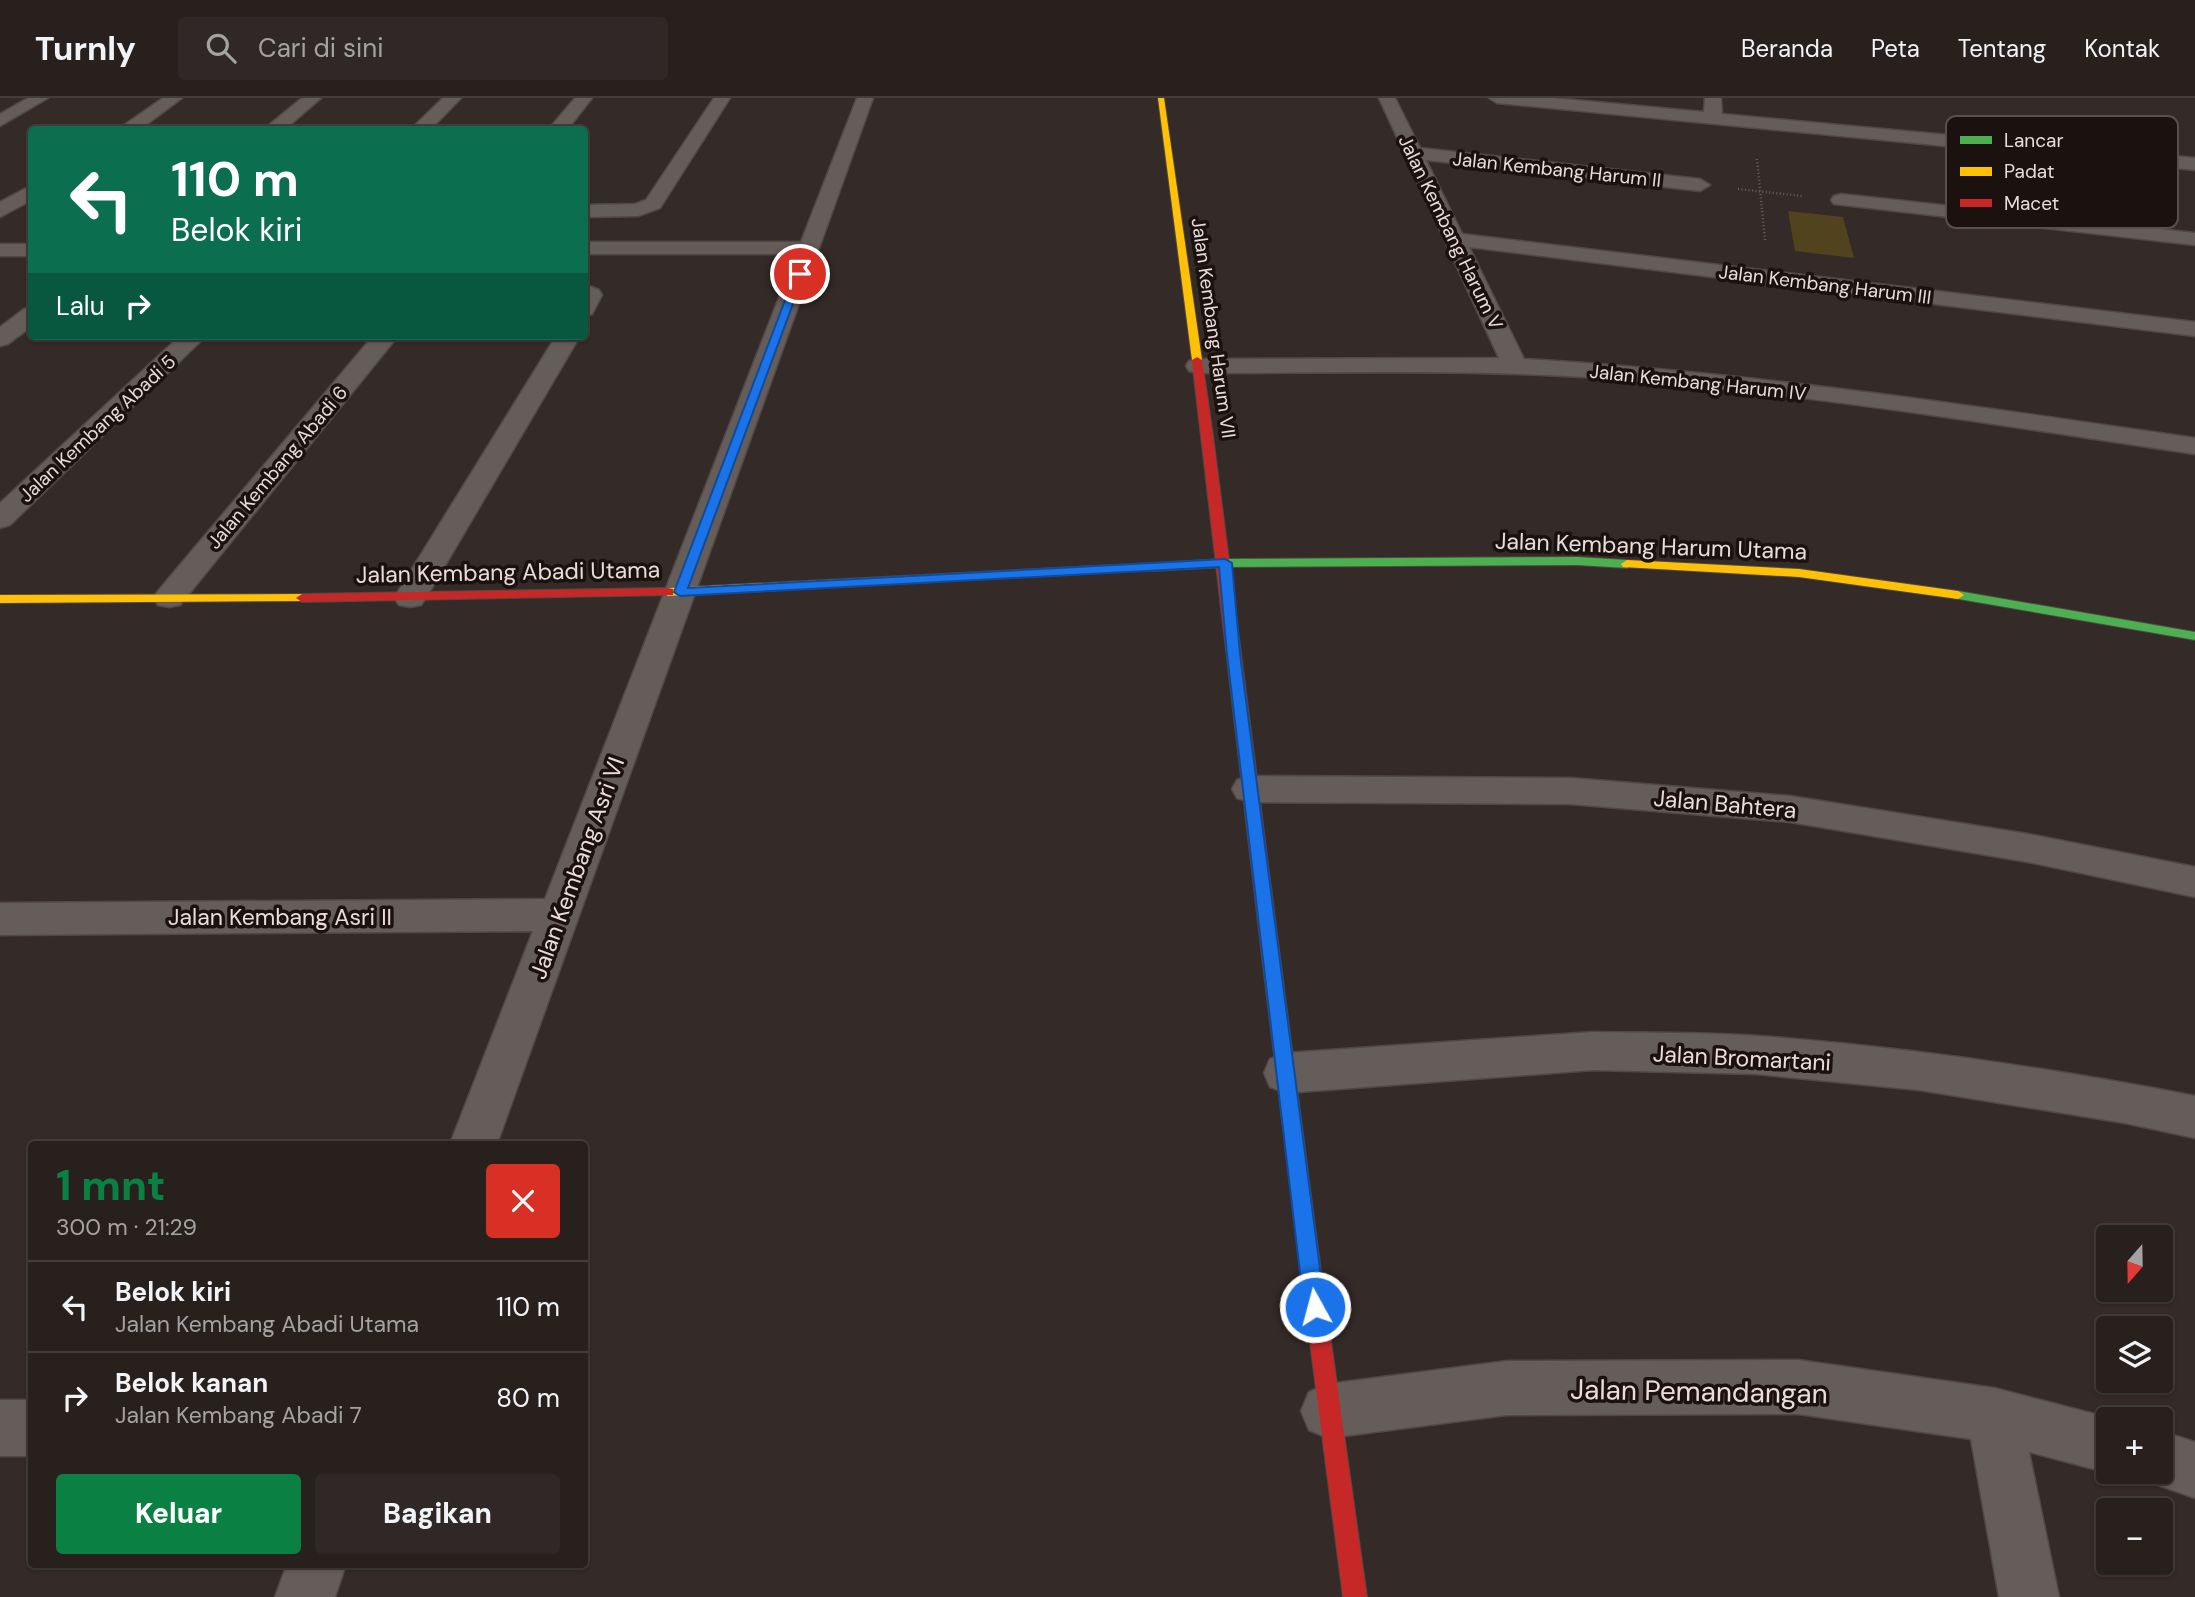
<!DOCTYPE html>
<html lang="id">
<head>
<meta charset="utf-8">
<style>
	:root { --surface:#27201d; --page:#2f2826; --text:#f1f3f6; --muted:#a4a3a4; --line:#433e3b; --accent:#0b8043 }
	body { margin:0; font-family:"DM Sans",sans-serif; background:var(--page); color:var(--text); height:100vh; display:flex; flex-direction:column; font-size:26px; white-space:nowrap }
	* { box-sizing:border-box; margin:0 }
	p { font-size:23px; color:var(--muted) }
	.icon { flex:none; width:38px; height:38px; fill:none; stroke:currentColor; stroke-width:2; stroke-linecap:round; stroke-linejoin:round }
	.map { position:relative; flex:1; overflow:hidden }
	.side { position:absolute; left:28px; top:1043px; width:560px; height:427px; display:flex; flex-direction:column; background:var(--surface); border-radius:7px; box-shadow:0 2px 5px #0004,0 0 0 2px var(--line) }
	.side>* { flex:none }
	.banner { position:absolute; left:28px; top:28px; width:560px; height:214px; border-radius:7px; box-shadow:0 2px 5px #0004,0 0 0 2px var(--line); background:#0b6e4f; color:#fff; overflow:hidden }
	.needle { width:46px; rotate:200deg }
	.controls { position:absolute; left:2096px; top:1127px; display:grid; gap:14px }
	.controls a { display:grid; place-items:center; width:77px; height:77px; border-radius:7px; background:var(--surface); box-shadow:0 2px 5px #0004,0 0 0 2px var(--line); font-size:35px }
	.pin { position:absolute; display:grid; place-items:center; width:60px; height:60px; color:#fff; margin:-30px; border:4px solid #fff; border-radius:50%; box-shadow:0 2px 7px #0007 }
	.me { position:absolute; width:77px; margin:-38px; rotate:353deg; stroke-linejoin:round; filter:drop-shadow(0 0 5px #0008) }
	.turn { display:flex; align-items:center; gap:24px; height:147px; padding:0 28px; font-size:32px }
	.turn .icon { width:91px; height:91px; stroke-width:2.5 }
	.turn b { display:block; font-size:49px; line-height:60px }
	.then { display:flex; align-items:center; height:66px; padding:0 28px; background:#0003; gap:14px; font-size:26px }
	.round { display:grid; place-items:center; flex:none; width:74px; height:74px; border-radius:7px; background:var(--page) }
	.headline { display:flex; align-items:center; justify-content:space-between; height:119px; padding:0 28px }
	h1 { font-size:42px; font-weight:800; line-height:52px; color:var(--accent) }
	.action { display:flex; gap:14px; margin-top:auto; padding:14px 28px }
	.action a { flex:1; height:80px; border-radius:7px; background:var(--accent); color:#fff; font-size:28px; font-weight:800; line-height:80px; text-align:center }
	.action a+a { background:var(--page); color:var(--text) }
	ul { padding:0; list-style:none }
	li { display:flex; align-items:center; gap:21px; height:91px; padding:0 28px; border-top:2px solid var(--line) }
	li div { flex:1 }
	li b { display:block; font-size:26px }
	li em { font-style:normal }
	header { display:flex; align-items:center; gap:42px; box-sizing:border-box; height:98px; padding:0 35px; background:var(--surface); border-bottom:2px solid var(--line) }
	header strong { font-size:33px }
	nav { display:flex; gap:38px; margin-inline-start:auto; font-size:24px }
	.search { width:490px; height:63px; background:var(--page); display:flex; align-items:center; gap:18px; box-sizing:border-box; padding:0 24px; border-radius:7px; color:var(--muted); font-size:26px }
	.map>svg:first-child { display:block }
</style>
</head>
<body>
<header>
<strong>Turnly</strong>
<div class="search"><svg class="icon" aria-label="search" viewBox="0 0 24 24"><circle cx="10" cy="10" r="6"/><path d="M15 15l6 6"/></svg>Cari di sini</div>
<nav><a>Beranda</a><a>Peta</a><a>Tentang</a><a>Kontak</a></nav>
</header>
<div class="map">
<svg width="2195" height="1499" viewBox="0 0 2195 1499">
	<rect width="100%" height="100%" fill="#342a27"/>
	<path fill="#51431d" d="M 1788,113 L 1843,119 L 1854,160 L 1795,153 Z"/>
	<g fill="none" stroke-linecap="round" stroke-linejoin="round">
		<g stroke="#514845" stroke-width="3">
			<path id="street" d="M 28,0 L 48,0 L 0,28 L 0,16 Z
				M 163,0 L 182,0 L 139,32 L 117,32 Z
				M 302,0 L 321,0 L 284,32 L 263,32 Z
				M 443,0 L 461,0 L 430,32 L 410,32 Z
				M 575,0 L 592,0 L 567,32 L 548,32 Z
				M 714,0 L 730,0 L 660,110 L 638,118 L 584,119 L 584,107 L 635,106 L 646,102 Z
				M 857,0 L 873,0 L 497,1046 L 450,1046 L 533,833 L 0,837 L 0,805 L 545,801 L 796,156 L 584,156 L 584,144 L 801,144 Z
				M 1379,0 L 1395,0 L 1420,50 L 1700,81 L 1710,87 L 1700,93 L 1426,62 L 1462,136 L 2195,224 L 2195,238 L 1469,149 L 1524,261 C 1749,274 1972,308 2195,340 L 2195,356 C 1998,327 1800,294 1601,280 C 1467,271 1332,275 1198,275 L 1189,273 L 1186,268 L 1189,263 L 1198,261 L 1499,260 Z
				M 1489,0 L 1553,0 L 1704,14 L 1705,0 L 1721,0 L 1722,16 L 2195,60 L 2195,72 L 1497,5 Z
				M 32,87 L 32,102 L 0,119 L 0,104 Z
				M 1841,96 L 2195,135 L 2195,147 L 1834,106 L 1831,102 L 1834,98 Z
				M 0,146 L 32,146 L 32,158 L 0,158 Z
				M 584,186 L 599,192 L 602,197 L 592,216 L 584,218 Z
				M 32,209 L 32,228 L 8,246 L 0,248 L 0,229 L 24,211 Z
				M 180,238 L 206,238 L 10,427 L 0,430 L 0,405 Z
				M 373,238 L 398,238 L 180,507 L 169,509 L 158,507 L 153,500 L 158,493 Z
				M 556,238 L 580,238 L 426,500 L 421,507 L 410,509 L 399,507 L 394,500 Z
				M 1250,678 L 1570,680 L 1790,698 L 2028,736 L 2195,769 L 2195,799 L 2028,764 L 1790,724 L 1570,706 L 1250,704 L 1237,700 L 1232,691 L 1237,682 Z
				M 1593,934 C 1648,935 1703,934 1758,938 C 1904,949 2051,970 2195,998 L 2195,1040 L 2125,1025 L 1919,992 L 1756,976 L 1593,972 L 1286,995 L 1270,989 L 1264,975 L 1270,961 L 1286,955 Z
				M 1798,1262 L 1994,1290 L 2114,1321 L 2109,1321 L 2109,1374 L 2112,1374 L 2109,1375 L 2029,1354 L 2059,1499 L 1999,1499 L 1971,1341 L 1798,1316 L 1507,1317 L 1328,1340 L 1309,1332 L 1301,1313 L 1309,1294 L 1328,1286 L 1507,1263 Z
				M 0,1302 L 32,1302 L 32,1358 L 0,1358 Z
				M 2161,1333 L 2195,1344 L 2195,1400 L 2141,1381 L 2138,1374 L 2161,1374 Z
				M 287,1466 L 346,1466 L 335,1499 L 275,1499 Z"/>
		</g>
		<g stroke="#514845" stroke-width="2">
			<path id="fast" d="M 1577,459 L 1627,462 L 1633,466 L 1627,470 L 1577,467 L 1225,469 L 1153,473 L 1147,469 L 1153,465 L 1225,461 Z
				M 1958,493 L 2195,534 L 2195,542 L 1953,500 L 1952,497 Z
				M 1272,860 L 1278,862 L 1281,867 L 1317,1144 L 1314,1151 L 1307,1154 L 1300,1151 L 1297,1144 L 1263,867 L 1266,862 Z"/>
		</g>
		<g stroke="#514845" stroke-width="2">
			<path id="slow" d="M 1158,0 L 1164,0 L 1202,262 L 1197,265 L 1192,262 Z
				M 1627,462 L 1799,471 L 1958,493 L 1964,497 L 1958,501 L 1799,479 L 1623,469 L 1621,466 Z
				M 1153,465 L 1157,466 L 1157,472 L 668,498 L 662,494 L 668,490 Z
				M 302,496 L 308,500 L 307,503 L 0,505 L 0,497 Z"/>
		</g>
		<g stroke="#514845" stroke-width="2">
			<path id="jam" d="M 1197,259 L 1202,262 L 1213,338 L 1281,867 L 1278,872 L 1272,874 L 1266,872 L 1263,867 L 1192,262 Z
				M 668,490 L 673,491 L 673,497 L 302,504 L 296,500 L 302,496 Z
				M 1307,1134 L 1314,1137 L 1317,1144 L 1367,1499 L 1343,1499 L 1297,1144 L 1300,1137 Z"/>
		</g>
		<path stroke="#68605d" stroke-width="2.5" stroke-dasharray="1 2.5" stroke-linecap="butt" d="M 1757,61 L 1765,142
			M 1738,91 L 1802,98"/>
		<use href="#street" fill="#655d5a" fill-rule="evenodd"/>
		<use href="#fast" fill="#4caf50" fill-rule="evenodd"/>
		<use href="#slow" fill="#ffc107" fill-rule="evenodd"/>
		<use href="#jam" fill="#c62828" fill-rule="evenodd"/>
	</g>
	<path fill="#1a73e8" stroke="#114b97" stroke-width="2" d="M 800,174 L 804,176 L 688,490 L 1225,461 L 1232,465 L 1240,556 L 1325,1209 L 1322,1216 L 1315,1220 L 1307,1216 L 1304,1209 L 1227,556 L 1219,469 L 680,498 L 674,494 L 795,176 Z"/>
	<g text-anchor="middle" stroke-width="7" stroke-linejoin="round" paint-order="stroke">
		<g font-size="19" fill="#eaddd9" stroke="#1b1210">
			<text transform="translate(1557 71) rotate(6)" y="7">Jalan Kembang Harum II</text>
			<text transform="translate(1451 134) rotate(64)" y="7">Jalan Kembang Harum V</text>
			<text transform="translate(1825 186) rotate(7)" y="7">Jalan Kembang Harum III</text>
			<text transform="translate(1214 230) rotate(82)" y="7">Jalan Kembang Harum VII</text>
			<text transform="translate(1698 284) rotate(6)" y="7">Jalan Kembang Harum IV</text>
			<text transform="translate(97 330) rotate(-43)" y="7">Jalan Kembang Abadi 5</text>
			<text transform="translate(277 369) rotate(-50)" y="7">Jalan Kembang Abadi 6</text>
		</g>
		<g font-size="23" fill="#eaddd9" stroke="#1b1210">
			<text transform="translate(1651 448) rotate(2)" y="8">Jalan Kembang Harum Utama</text>
			<text transform="translate(508 474) rotate(-1)" y="8">Jalan Kembang Abadi Utama</text>
			<text transform="translate(1725 706) rotate(5)" y="8">Jalan Bahtera</text>
			<text transform="translate(577 770) rotate(-70)" y="8">Jalan Kembang Asri VI</text>
			<text x="280" y="827">Jalan Kembang Asri II</text>
			<text transform="translate(1742 960) rotate(3)" y="8">Jalan Bromartani</text>
		</g>
		<g font-size="28" fill="#eaddd9" stroke="#1b1210">
			<text transform="translate(1699 1293) rotate(1)" y="10">Jalan Pemandangan</text>
		</g>
	</g>
	<rect x="1946" y="18" width="232" height="112" rx="10" fill="#1b1210" stroke="#594f4c" stroke-width="2"/>
	<rect x="1960" y="38" width="32" height="8" fill="#4caf50"/>
	<rect x="1960" y="69" width="32" height="9" fill="#ffc107"/>
	<rect x="1960" y="101" width="32" height="8" fill="#c62828"/>
	<g font-size="19" fill="#eaddd9">
		<text x="2004" y="49">Lancar</text>
		<text x="2004" y="80">Padat</text>
		<text x="2004" y="112">Macet</text>
	</g>
</svg>
<div class="controls">
<a><svg class="needle" viewBox="-14 -14 28 28"><path d="M0-13l5 13h-10z" fill="#e53935"/><path d="M0 13l5-13h-10z" fill="#a4a3a4"/></svg></a>
<a><svg class="icon" aria-label="layers" viewBox="0 0 24 24"><path d="M12 4l9 5-9 5-9-5zM3 14l9 5 9-5"/></svg></a>
<a>+</a>
<a>−</a>
</div>
<div class="pin" style="left:800px;top:176px;background:#d93025"><svg class="icon" aria-label="arrive" viewBox="0 0 24 24"><path d="M6 21V4h12l-3 4 3 4H6"/></svg></div>
<svg class="me" style="left:1315px;top:1209px" viewBox="-20 -20 40 40"><circle r="17" fill="#1a73e8" stroke="#fff" stroke-width="3"/><path d="M0-11L8 9 0 5-8 9z" fill="#fff"/></svg>
<div class="banner">
<div class="turn"><svg class="icon" aria-label="left" viewBox="0 0 24 24"><path d="M17 20v-9H6M10 6l-5 5 5 5"/></svg><div><b>110 m</b>Belok kiri</div></div>
<div class="then">Lalu<svg class="icon" aria-label="right" viewBox="0 0 24 24"><path d="M7 20v-9h11M14 6l5 5-5 5"/></svg></div>
</div>
<section class="side">
<div class="headline"><div><h1>1 mnt</h1><p>300 m · 21:29</p></div><a class="round" style="background:#d93025;color:#fff"><svg class="icon" aria-label="close" viewBox="0 0 24 24"><path d="M6 6l12 12M18 6L6 18"/></svg></a></div>
<ul>
<li><svg class="icon" aria-label="left" viewBox="0 0 24 24"><path d="M17 20v-9H6M10 6l-5 5 5 5"/></svg><div><b>Belok kiri</b><p>Jalan Kembang Abadi Utama</p></div><em>110 m</em></li>
<li><svg class="icon" aria-label="right" viewBox="0 0 24 24"><path d="M7 20v-9h11M14 6l5 5-5 5"/></svg><div><b>Belok kanan</b><p>Jalan Kembang Abadi 7</p></div><em>80 m</em></li>
</ul>
<div class="action"><a>Keluar</a><a>Bagikan</a></div>
</section>
</div>
</body>
</html>
